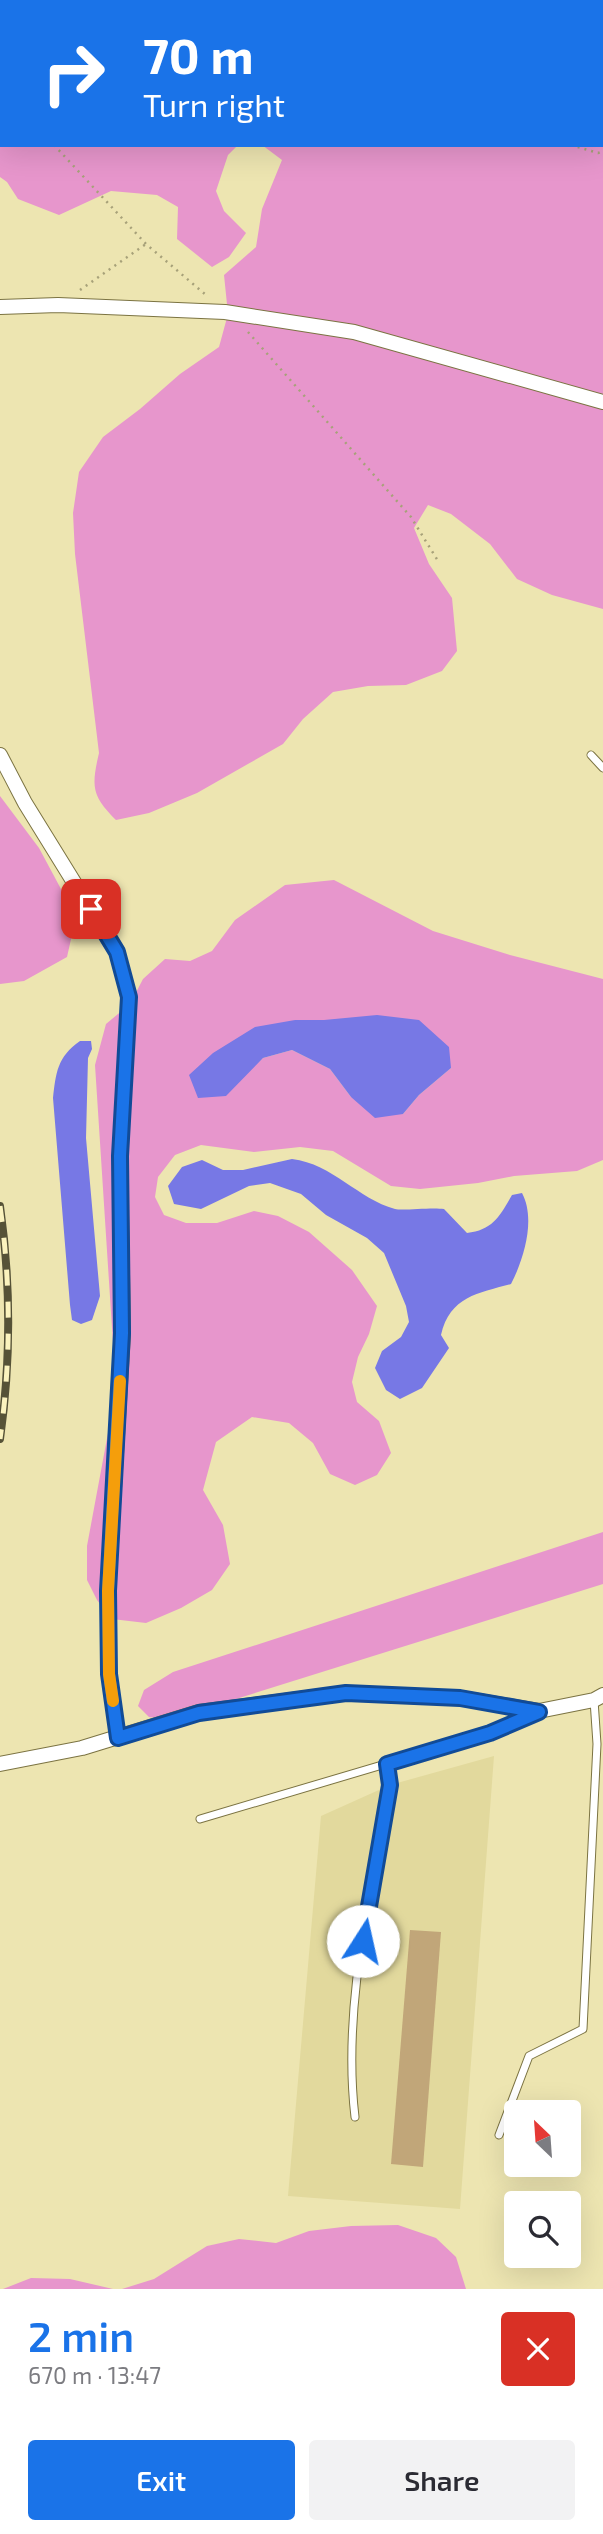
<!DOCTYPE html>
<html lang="en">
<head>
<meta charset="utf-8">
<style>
	:root { --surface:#fff; --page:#f2f2f3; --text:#2b2b33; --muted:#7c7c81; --accent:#1a73e8 }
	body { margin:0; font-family:"Exo 2",sans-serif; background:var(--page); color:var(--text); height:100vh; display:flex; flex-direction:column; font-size:26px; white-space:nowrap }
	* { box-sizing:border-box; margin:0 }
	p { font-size:23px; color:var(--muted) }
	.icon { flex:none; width:38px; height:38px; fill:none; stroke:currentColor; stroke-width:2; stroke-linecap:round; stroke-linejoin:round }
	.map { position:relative; height:2289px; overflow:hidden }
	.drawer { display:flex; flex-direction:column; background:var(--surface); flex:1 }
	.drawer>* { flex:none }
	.guide { position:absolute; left:0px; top:0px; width:604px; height:147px; box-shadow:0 7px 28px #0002; background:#1a73e8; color:#fff; overflow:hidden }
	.needle { width:46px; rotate:335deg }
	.buttons { position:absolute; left:504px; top:2100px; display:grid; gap:14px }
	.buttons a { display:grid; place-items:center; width:77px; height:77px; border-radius:7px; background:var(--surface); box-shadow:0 7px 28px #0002; font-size:35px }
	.pin { position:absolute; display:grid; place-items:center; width:60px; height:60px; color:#fff; margin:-30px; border-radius:14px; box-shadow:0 4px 10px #0006 }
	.me { position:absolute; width:77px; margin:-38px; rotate:10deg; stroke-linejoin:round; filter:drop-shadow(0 0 5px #0008) }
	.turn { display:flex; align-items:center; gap:24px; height:147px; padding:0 28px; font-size:32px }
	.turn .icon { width:91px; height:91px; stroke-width:2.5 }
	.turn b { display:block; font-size:49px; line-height:60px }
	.round { display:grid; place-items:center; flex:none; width:74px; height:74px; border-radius:7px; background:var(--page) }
	.head { display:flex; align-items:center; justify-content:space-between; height:119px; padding:0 28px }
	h1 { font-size:42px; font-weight:600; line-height:52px; color:var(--accent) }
	.primary-button { display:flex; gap:14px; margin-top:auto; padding:14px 28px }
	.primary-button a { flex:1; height:80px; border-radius:7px; background:var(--accent); color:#fff; font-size:28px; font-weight:600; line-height:80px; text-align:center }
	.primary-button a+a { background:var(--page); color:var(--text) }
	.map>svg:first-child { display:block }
</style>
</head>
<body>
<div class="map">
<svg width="603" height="2289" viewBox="0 0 603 2289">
	<rect width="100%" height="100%" fill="#ede5b1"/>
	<path fill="#e2d99d" d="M 494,1756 L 460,2209 L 288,2196 L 321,1816 L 390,1785 Z"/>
	<path fill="#e796cc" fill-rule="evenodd" d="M 0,0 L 603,0 L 603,609 L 552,595 L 517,579 L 490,544 L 451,514 L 428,505 L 414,528 L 429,564 L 452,598 L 457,651 L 442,671 L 406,685 L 368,686 L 333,692 L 303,719 L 283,744 L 197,793 L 149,813 L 116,820 C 92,796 91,787 99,753 L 75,554 L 73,513 L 79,472 L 103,437 L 140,409 L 180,374 L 219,347 L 228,314 L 224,275 L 256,247 L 262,209 L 282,160 L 262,145 L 602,145 L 602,2 L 2,2 L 2,145 L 238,145 L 228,155 L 216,191 L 224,211 L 246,233 L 229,257 L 212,267 L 177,239 L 178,207 L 157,195 L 111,191 L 59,215 L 18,199 L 7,182 L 0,177 Z
		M 0,796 L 39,848 L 76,917 L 67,957 L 24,981 L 0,984 Z
		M 334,880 L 433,931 L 510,955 L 603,979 L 603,1160 L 577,1171 L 514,1176 L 478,1183 L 420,1189 L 391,1186 L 333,1151 L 300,1147 L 254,1152 L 201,1145 L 175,1155 L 158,1177 L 155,1197 L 164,1215 L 186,1223 L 217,1223 L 254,1211 L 278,1216 L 309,1232 L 352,1270 L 377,1306 L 369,1334 L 358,1357 L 352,1382 L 357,1402 L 379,1421 L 391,1453 L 377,1475 L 355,1485 L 330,1474 L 313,1443 L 289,1423 L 252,1417 L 216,1442 L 203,1490 L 223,1525 L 230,1564 L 212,1590 L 181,1608 L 146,1623 L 112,1619 L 97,1600 L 87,1580 L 87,1546 L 116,1390 L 95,1065 L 106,1024 L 130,1004 L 143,979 L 165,959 L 190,961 L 212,951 L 235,920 L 285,885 ZM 295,1020 L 324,1020 L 451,1068 L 419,1095 L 403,1114 L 351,1097 L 330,1069 L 292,1050 L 263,1058 L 244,1075 Z
		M 603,1532 L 603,1584 L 169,1720 L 149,1717 L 138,1706 L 144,1690 L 173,1672 Z
		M 398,2225 L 436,2238 L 456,2257 L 466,2289 L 122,2289 L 154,2279 L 207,2246 L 239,2239 L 276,2243 L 309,2231 L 351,2226 Z
		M 31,2278 L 70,2279 L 113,2289 L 3,2289 Z"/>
	<path fill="#7778e5" d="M 377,1015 L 419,1020 L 449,1047 L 451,1068 L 419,1095 L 403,1114 L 375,1118 L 351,1097 L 330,1069 L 292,1050 L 263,1058 L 226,1096 L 198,1098 L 189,1075 L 213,1053 L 255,1027 L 295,1020 L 324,1020 Z
		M 80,1041 L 91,1041 L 92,1049 L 88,1058 L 86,1138 L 100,1296 L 92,1320 L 81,1324 L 72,1320 L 70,1305 L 53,1098 C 56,1073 57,1057 80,1041 Z
		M 292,1159 C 333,1164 358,1199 395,1209 C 403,1211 431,1207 444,1209 L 467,1233 C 493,1230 500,1216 512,1195 L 522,1193 C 536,1219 524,1259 511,1284 C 479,1293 450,1296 441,1335 L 449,1348 L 422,1388 L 400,1399 L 386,1390 L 375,1368 L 382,1351 L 401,1337 L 409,1322 L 406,1306 L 384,1253 L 367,1238 L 326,1215 L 301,1194 L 270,1183 L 249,1186 L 201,1209 L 174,1204 L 168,1186 L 182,1167 L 202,1160 L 223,1170 L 243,1170 Z"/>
	<path fill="#c1a679" d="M 410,1930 L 441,1932 L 423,2167 L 391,2164 Z"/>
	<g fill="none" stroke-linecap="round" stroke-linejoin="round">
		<g stroke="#7b7342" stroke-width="9">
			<path id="service" d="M 591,755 L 603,768
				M 200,1819 L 490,1733 L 536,1713
				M 355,2117 C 342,2007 371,1893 390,1785 L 387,1764
				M 499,2135 L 529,2056 L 583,2029 L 597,1744 L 594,1700"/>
		</g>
		<g stroke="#7b7342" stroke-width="16">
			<path id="minor" d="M 0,307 L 58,305 L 225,312 L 354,332 L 603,402
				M 0,755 L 25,803 L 117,952 L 129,997 L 120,1156 L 123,1333 L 108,1591 L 109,1674 L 118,1738
				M 0,1764 L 82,1748 L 199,1712 L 346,1693 L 460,1698 L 539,1711 L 594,1700 L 603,1695"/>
		</g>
		<path stroke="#a7a179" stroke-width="2.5" stroke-dasharray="2 5" stroke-linecap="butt" d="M 56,0 L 62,2
			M 0,69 L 2,72
			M 54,145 L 146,244 L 206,295
			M 571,145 L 598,153 L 603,151
			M 80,290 L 146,244
			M 248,332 L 411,517 L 438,561"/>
		<use href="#service" stroke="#fff" stroke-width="7"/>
		<use href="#minor" stroke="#fff" stroke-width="14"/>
		<g stroke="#565237" stroke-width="8">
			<path id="rail" d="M 0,1206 C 11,1284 11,1361 0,1439"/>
		</g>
		<use href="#rail" stroke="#fbf3be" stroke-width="5" stroke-dasharray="16" stroke-linecap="butt"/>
	</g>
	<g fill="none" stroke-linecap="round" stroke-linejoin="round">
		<g stroke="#114b97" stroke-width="18">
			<path id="route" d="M 91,909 L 117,952 L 129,997 L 120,1156 L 122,1333 L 108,1591 L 109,1674 L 118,1738 L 199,1713 L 346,1693 L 460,1698 L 539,1712 L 490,1733 L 387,1764 L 390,1785 L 363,1941"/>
		</g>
		<use href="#route" stroke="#1a73e8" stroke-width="12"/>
		<path stroke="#f59e0b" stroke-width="12" d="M 113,1701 L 109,1674 L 108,1591 L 120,1381"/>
	</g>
</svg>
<div class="buttons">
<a><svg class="needle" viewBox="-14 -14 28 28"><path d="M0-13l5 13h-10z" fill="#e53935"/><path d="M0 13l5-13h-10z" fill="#7c7c81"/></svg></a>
<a><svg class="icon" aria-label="search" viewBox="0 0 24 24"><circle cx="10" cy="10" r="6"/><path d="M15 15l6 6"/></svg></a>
</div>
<div class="pin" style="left:91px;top:909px;background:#d93025"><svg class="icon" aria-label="arrive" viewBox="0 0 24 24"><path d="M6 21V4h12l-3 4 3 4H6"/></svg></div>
<svg class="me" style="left:363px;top:1941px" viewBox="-20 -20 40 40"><circle r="19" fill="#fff"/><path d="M0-13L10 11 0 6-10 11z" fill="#1a73e8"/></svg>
<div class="guide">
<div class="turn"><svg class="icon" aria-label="right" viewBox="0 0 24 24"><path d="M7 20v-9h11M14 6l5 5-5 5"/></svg><div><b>70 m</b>Turn right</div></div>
</div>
</div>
<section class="drawer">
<div class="head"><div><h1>2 min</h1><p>670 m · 13:47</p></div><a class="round" style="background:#d93025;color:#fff"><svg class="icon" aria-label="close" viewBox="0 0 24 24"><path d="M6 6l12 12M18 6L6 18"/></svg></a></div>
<div class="primary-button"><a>Exit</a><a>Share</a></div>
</section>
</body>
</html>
